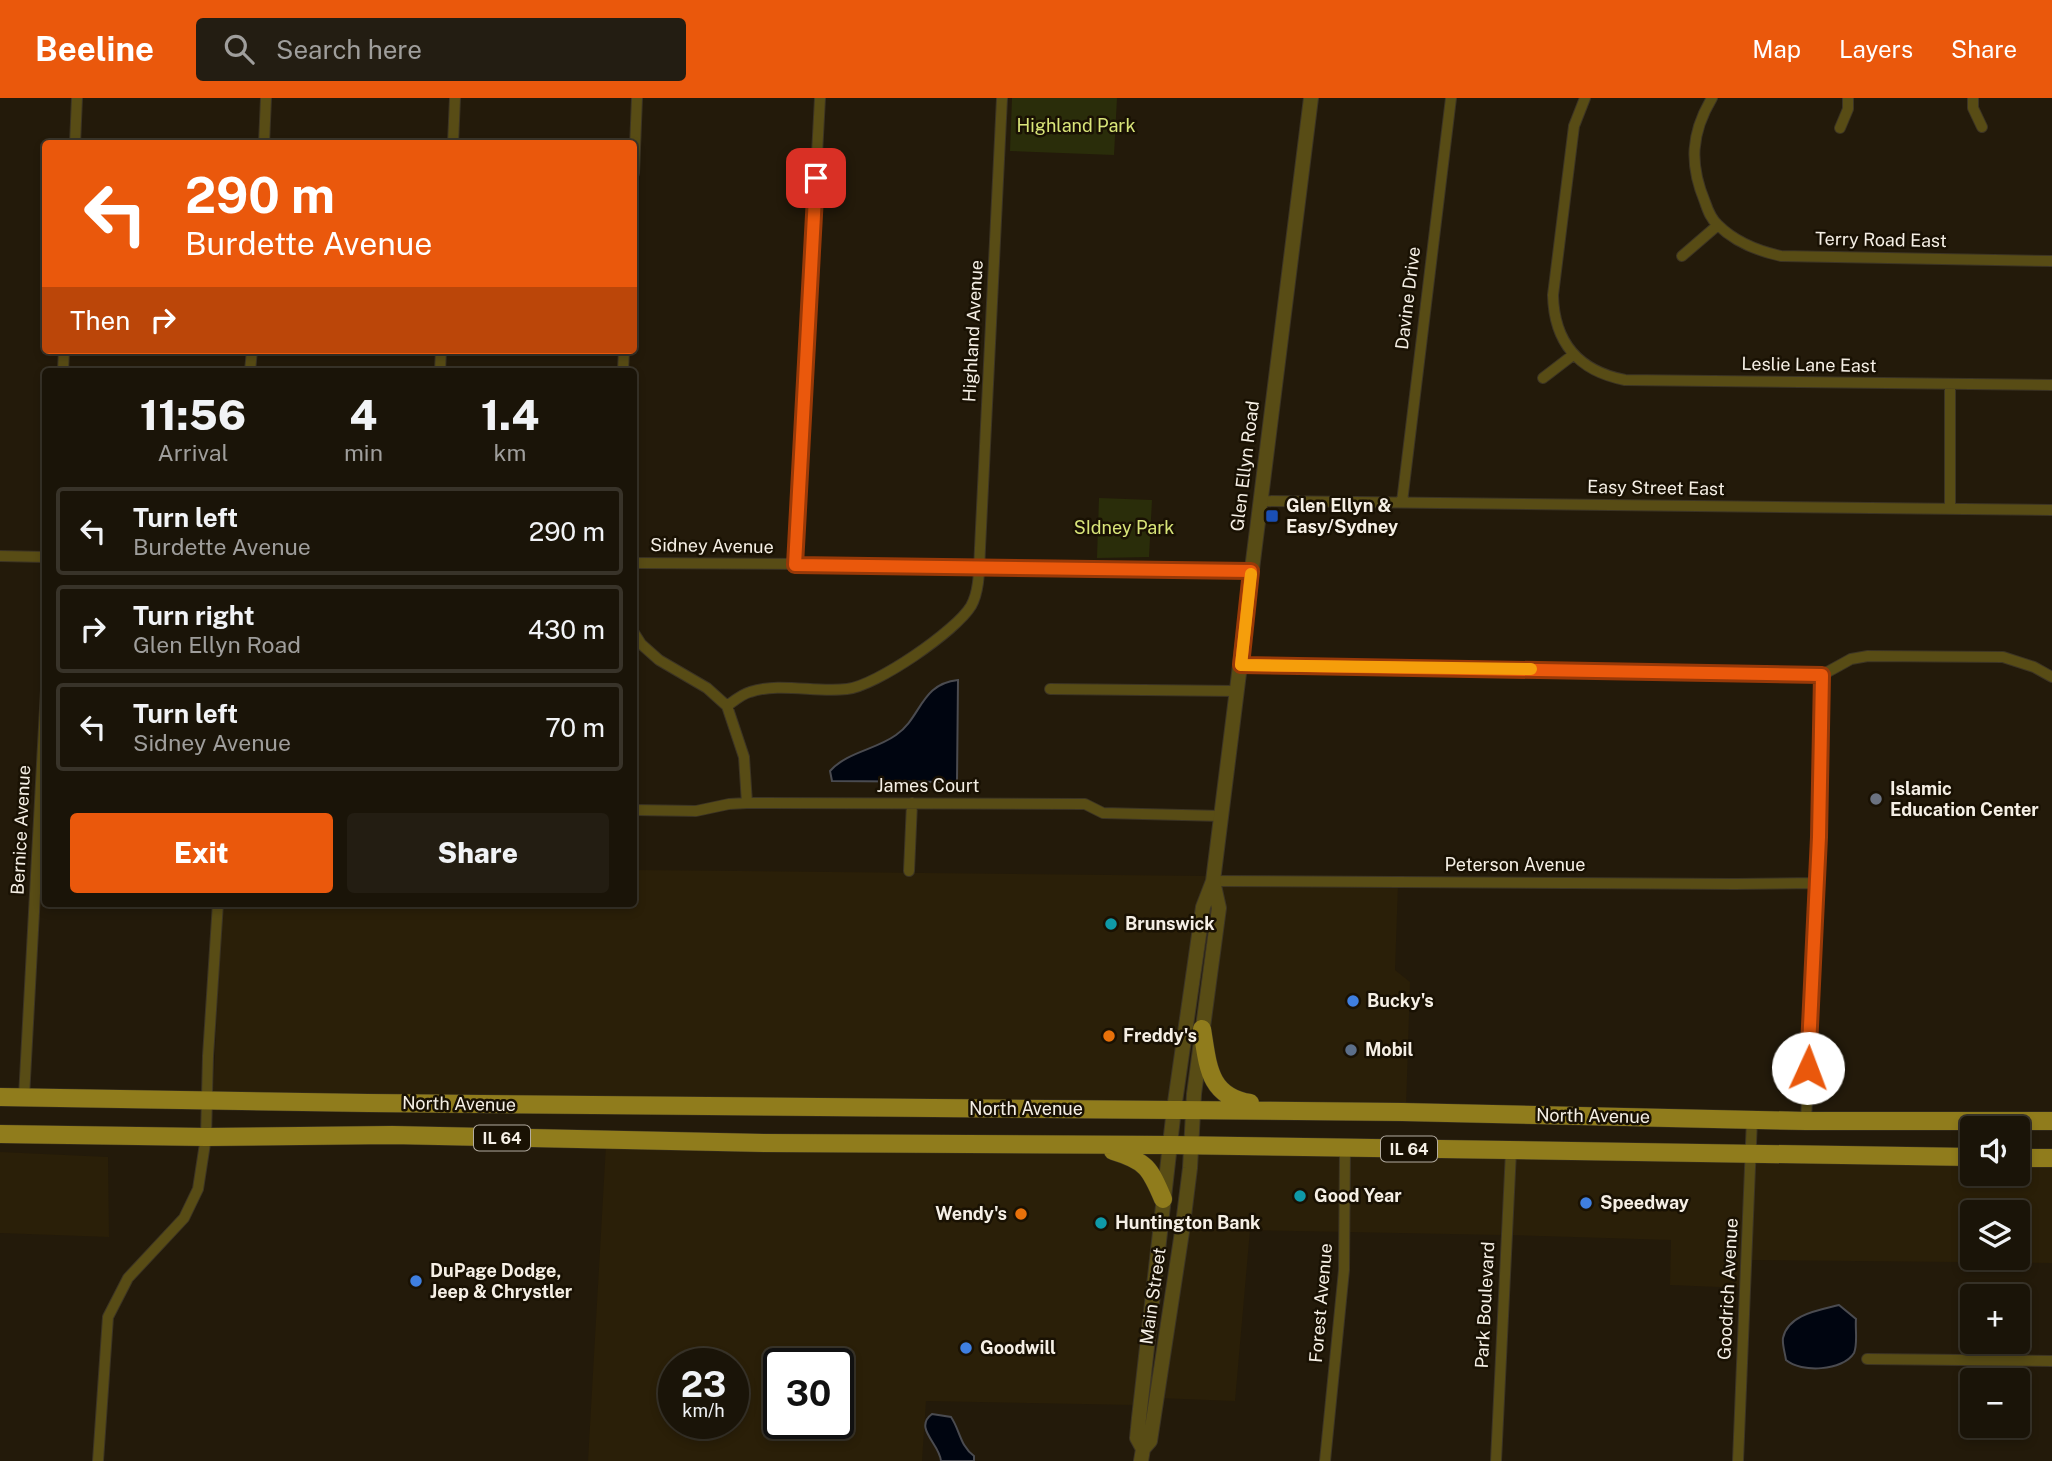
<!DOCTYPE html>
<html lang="en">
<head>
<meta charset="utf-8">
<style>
	:root { --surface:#1a1408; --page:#231d12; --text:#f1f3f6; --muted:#9f9e9c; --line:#383329; --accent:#ea580c }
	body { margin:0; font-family:"Public Sans",sans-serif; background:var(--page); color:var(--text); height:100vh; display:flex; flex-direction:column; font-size:26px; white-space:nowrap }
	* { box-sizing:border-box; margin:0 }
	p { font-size:23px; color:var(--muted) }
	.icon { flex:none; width:38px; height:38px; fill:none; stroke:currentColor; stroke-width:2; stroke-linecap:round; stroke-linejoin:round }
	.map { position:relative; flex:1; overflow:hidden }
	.details { position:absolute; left:42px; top:270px; width:595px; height:539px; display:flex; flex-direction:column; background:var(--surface); border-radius:7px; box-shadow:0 4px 10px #0003,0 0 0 2px var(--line) }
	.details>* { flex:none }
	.hud { position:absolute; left:42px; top:42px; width:595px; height:214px; border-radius:7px; box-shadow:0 4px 10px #0003,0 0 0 2px var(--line); background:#ea580c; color:#fff; overflow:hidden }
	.tools { position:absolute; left:1960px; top:1018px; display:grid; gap:14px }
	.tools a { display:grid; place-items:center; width:70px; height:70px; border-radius:7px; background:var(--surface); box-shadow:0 4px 10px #0003,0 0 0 2px var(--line); font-size:35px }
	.speed { position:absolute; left:658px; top:1250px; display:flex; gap:14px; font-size:35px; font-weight:700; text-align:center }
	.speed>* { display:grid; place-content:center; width:91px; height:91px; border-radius:50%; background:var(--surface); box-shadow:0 4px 10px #0003,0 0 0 2px var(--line); line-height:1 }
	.speed small { font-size:18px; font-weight:400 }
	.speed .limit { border:4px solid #111; border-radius:10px; background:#fff; color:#111 }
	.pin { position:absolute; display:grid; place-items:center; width:60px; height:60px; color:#fff; margin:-30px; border-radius:14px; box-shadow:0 4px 10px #0006 }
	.me { position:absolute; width:77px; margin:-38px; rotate:2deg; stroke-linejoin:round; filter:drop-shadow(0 0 5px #0008) }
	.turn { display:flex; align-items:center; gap:24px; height:147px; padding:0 28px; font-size:32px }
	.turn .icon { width:91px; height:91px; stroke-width:2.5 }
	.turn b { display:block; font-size:49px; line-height:60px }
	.then { display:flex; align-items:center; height:66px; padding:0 28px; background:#0003; gap:14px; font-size:26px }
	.eta { display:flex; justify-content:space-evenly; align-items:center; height:119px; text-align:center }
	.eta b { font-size:42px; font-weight:800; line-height:49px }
	.primary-button { display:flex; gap:14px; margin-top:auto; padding:14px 28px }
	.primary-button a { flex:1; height:80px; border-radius:7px; background:var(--accent); color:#fff; font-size:28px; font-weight:800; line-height:80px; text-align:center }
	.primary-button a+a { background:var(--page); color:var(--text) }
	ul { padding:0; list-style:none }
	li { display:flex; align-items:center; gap:21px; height:88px; margin:0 14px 10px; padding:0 14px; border:4px solid var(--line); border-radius:7px }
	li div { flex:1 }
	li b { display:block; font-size:26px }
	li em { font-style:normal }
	header { display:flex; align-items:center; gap:42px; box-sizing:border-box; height:98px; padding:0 35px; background:var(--accent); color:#fff }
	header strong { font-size:33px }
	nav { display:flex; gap:38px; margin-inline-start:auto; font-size:24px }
	.search { width:490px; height:63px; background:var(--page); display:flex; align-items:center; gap:18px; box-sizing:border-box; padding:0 24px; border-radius:7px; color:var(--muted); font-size:26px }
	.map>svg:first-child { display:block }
</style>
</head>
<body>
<header>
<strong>Beeline</strong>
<div class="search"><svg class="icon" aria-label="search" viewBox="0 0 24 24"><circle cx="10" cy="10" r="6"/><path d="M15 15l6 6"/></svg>Search here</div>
<nav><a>Map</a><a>Layers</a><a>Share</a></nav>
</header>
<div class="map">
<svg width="2052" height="1363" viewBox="0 0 2052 1363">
	<rect width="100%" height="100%" fill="#231a0a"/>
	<path fill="#2a1f08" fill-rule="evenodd" d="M 634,772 L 1208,778 L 1169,1004 L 213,998 L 222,805 L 634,805 Z
		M 1217,785 L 1398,787 L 1395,872 L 1410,884 L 1406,1011 L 1270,1004 L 1237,999 L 1222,990 L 1206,930 Z
		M 606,1047 L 1165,1053 L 1135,1307 L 926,1303 L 922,1363 L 588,1363 ZM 674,1265 L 733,1265 L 733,1325 L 674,1325 ZM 779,1265 L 838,1265 L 838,1325 L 779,1325 Z
		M 1193,1053 L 1506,1056 L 1501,1137 L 1250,1132 L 1235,1303 L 1157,1300 Z
		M 0,1054 L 108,1059 L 109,1139 L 0,1135 Z
		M 1513,1055 L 1748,1058 L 1743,1190 L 1670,1187 L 1671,1142 L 1509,1137 Z
		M 1754,1059 L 1972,1063 L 1972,1076 L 2018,1076 L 2018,1063 L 2052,1064 L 2052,1165 L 1750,1162 ZM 1972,1115 L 2018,1115 L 2018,1160 L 1972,1160 Z"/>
	<path fill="#2a2d0a" d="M 1012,0 L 1117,0 L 1114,57 L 1010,53 Z
		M 1099,400 L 1152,402 L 1149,459 L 1097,460 Z"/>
	<path fill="#000510" stroke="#4a4b50" stroke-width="2" d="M 958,582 L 957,684 L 832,683 L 830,673 C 847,654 875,652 896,637 C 922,619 920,586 958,582 Z
		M 1839,1207 L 1856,1221 C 1855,1230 1858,1246 1854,1255 C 1843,1273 1801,1275 1786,1262 C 1785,1255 1782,1246 1783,1240 C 1788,1216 1820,1212 1839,1207 Z
		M 932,1316 L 951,1319 C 960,1332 960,1348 974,1358 L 974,1363 L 941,1363 C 940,1346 913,1330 932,1316 Z"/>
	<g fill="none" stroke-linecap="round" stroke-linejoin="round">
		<g stroke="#3c3424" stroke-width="12">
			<path id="minor" d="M 1585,0 L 1574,28 L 1553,197 C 1554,244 1578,273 1625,282 L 2052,287
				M 1712,0 C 1691,35 1689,66 1705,104 C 1708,113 1711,121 1718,127 C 1735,144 1758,153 1781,158 L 2052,163
				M 1973,0 L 1973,10 L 1982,29
				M 1840,30 L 1848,11 L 1848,0
				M 75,46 L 77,0
				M 264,46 L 266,0
				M 453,46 L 455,0
				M 634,75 L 637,0
				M 1682,158 L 1718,127
				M 63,273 L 64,252
				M 250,273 L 252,252
				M 440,273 L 441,252
				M 623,273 L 624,252
				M 1543,280 L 1573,257
				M 1260,403 L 2052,412
				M 1402,404 L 1451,0
				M 1950,411 L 1950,286
				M 0,458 L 46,459
				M 634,465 L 979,467 L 1251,473
				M 795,467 L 820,0
				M 634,535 L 641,546 L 659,562 L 707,590 L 727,608 L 744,659 L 747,705
				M 1241,567 L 1822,577 L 1851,561 L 1868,558 L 2003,559 L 2034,569 L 2052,579
				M 1050,591 L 1237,593
				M 727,608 C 734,603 742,596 750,594 C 780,584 816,595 847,591 C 876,588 956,533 971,508 C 980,492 979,469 980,450 L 1002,0
				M 634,712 L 696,713 L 729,706 L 747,705 L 1085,706 L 1103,715 L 1222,718
				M 909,773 L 912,705
				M 1213,783 L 1735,786 L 1816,785
				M 24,999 L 46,592
				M 1806,1023 L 1819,739 L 1822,577
				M 1867,1261 L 2052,1263
				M 98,1363 L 108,1219 L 128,1180 L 184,1120 L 198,1091 L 206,1039 L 208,958 L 218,805
				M 1325,1363 L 1344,1172 L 1345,1050
				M 1496,1363 L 1511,1053
				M 1738,1363 L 1752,1021"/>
		</g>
		<g stroke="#3c3424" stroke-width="16">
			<path id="tertiary" d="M 1143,1351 L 1150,1343 L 1182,1134 L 1190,1070 L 1194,996 L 1219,810 L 1213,783
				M 1141,1363 L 1143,1351 L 1137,1340 L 1139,1320 L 1174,1011 L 1203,809 L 1213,783 L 1311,0"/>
		</g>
		<g stroke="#3c3424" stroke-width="19">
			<path id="primary" d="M 1202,931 C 1208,967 1208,998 1250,1005
				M 0,999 L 368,1005 L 1402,1014 L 1806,1023 L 2052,1023
				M 0,1036 L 206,1039 L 392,1037 L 764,1045 L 1170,1047 L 1972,1059
				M 1113,1053 C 1146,1063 1150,1070 1163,1101
				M 2018,1060 L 2052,1060"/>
		</g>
		<use href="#minor" stroke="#584c15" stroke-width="10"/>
		<use href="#tertiary" stroke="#584c15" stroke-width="14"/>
		<use href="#primary" stroke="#907c1c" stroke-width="18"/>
	</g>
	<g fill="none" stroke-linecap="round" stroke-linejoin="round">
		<g stroke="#983908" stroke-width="18">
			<path id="route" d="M 816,80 L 795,467 L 1251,473 L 1241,567 L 1822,577 L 1819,739 L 1808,970"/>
		</g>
		<use href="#route" stroke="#ea580c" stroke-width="12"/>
		<path stroke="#f59e0b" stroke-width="12" d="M 1251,476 L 1241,567 L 1531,571"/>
	</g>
	<rect fill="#1a4fb4" stroke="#191103" stroke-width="2.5" x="1265" y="411" width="14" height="14" rx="3.5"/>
	<circle fill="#6b7280" stroke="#191103" stroke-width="2.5" cx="1876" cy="701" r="7"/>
	<g fill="#0f9aa8" stroke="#191103" stroke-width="2.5">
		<circle cx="1111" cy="826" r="7"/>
		<circle cx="1300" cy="1098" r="7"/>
		<circle cx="1101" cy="1125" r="7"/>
	</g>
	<g fill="#3f7fe0" stroke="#191103" stroke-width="2.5">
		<circle cx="1353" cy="903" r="7"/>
		<circle cx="1586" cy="1105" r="7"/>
		<circle cx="416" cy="1183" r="7"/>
		<circle cx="966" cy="1250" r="7"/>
	</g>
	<g fill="#e8710a" stroke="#191103" stroke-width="2.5">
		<circle cx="1109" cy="938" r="7"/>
		<circle cx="1021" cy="1116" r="7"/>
	</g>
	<circle fill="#5c6f8a" stroke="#191103" stroke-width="2.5" cx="1351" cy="952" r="7"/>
	<g text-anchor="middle" stroke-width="5" stroke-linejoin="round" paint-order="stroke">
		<g fill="#191103" stroke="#b3aca1" stroke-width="2">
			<rect x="474" y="1027.5" width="56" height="25" rx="5"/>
			<rect x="1381" y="1038.5" width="56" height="25" rx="5"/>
		</g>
		<g font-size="16" font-weight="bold" fill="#f5efe5">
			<text x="502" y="1046">IL 64</text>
			<text x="1409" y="1057">IL 64</text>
		</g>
		<g font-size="18" fill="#d9e579" stroke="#191103">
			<text x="1076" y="34">Highland Park</text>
			<text x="1124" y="436">SIdney Park</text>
		</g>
		<g font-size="18" fill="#f5efe5" stroke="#191103">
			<text transform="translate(1881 142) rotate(1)" y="6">Terry Road East</text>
			<text transform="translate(1408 200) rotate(-83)" y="6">Davine Drive</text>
			<text transform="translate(973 233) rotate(-87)" y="6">Highland Avenue</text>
			<text transform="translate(1809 267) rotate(1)" y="6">Leslie Lane East</text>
			<text transform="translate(1245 368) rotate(-83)" y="6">Glen Ellyn Road</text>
			<text transform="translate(1656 390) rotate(1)" y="6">Easy Street East</text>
			<text transform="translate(712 448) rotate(1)" y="6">Sidney Avenue</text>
			<text x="928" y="694">James Court</text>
			<text transform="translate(21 732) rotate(-87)" y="6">Bernice Avenue</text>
			<text x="1515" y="773">Peterson Avenue</text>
			<text transform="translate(459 1006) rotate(1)" y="6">North Avenue</text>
			<text x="1026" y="1017">North Avenue</text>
			<text transform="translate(1593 1018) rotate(1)" y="6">North Avenue</text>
			<text transform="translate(1728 1191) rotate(-87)" y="6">Goodrich Avenue</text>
			<text transform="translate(1153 1198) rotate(-82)" y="6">Main Street</text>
			<text transform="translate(1321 1205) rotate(-85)" y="6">Forest Avenue</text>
			<text transform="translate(1485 1207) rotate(-87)" y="6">Park Boulevard</text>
		</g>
		<g font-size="18" font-weight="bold" fill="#f5efe5" stroke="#191103" text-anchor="start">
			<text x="1286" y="414">Glen Ellyn &amp;<tspan x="1286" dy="21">Easy/Sydney</tspan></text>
			<text x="1890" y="697">Islamic<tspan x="1890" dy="21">Education Center</tspan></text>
			<text x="1125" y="832">Brunswick</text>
			<text x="1367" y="909">Bucky's</text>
			<text x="1123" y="944">Freddy's</text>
			<text x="1365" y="958">Mobil</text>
			<text x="1314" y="1104">Good Year</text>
			<text x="1600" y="1111">Speedway</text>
			<text x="1007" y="1122" text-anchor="end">Wendy's</text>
			<text x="1115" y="1131">Huntington Bank</text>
			<text x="430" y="1179">DuPage Dodge,<tspan x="430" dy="21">Jeep &amp; Chrystler</tspan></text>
			<text x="980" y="1256">Goodwill</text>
		</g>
	</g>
</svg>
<div class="tools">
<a><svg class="icon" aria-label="sound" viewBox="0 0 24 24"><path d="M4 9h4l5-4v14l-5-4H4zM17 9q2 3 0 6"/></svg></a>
<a><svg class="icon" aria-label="layers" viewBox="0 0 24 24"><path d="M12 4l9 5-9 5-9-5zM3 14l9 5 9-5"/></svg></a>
<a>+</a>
<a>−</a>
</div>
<div class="speed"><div>23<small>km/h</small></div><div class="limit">30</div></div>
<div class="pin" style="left:816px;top:80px;background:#d93025"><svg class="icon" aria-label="arrive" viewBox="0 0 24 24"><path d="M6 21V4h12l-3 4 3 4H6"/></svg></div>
<svg class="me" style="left:1808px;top:970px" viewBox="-20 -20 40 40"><circle r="19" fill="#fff"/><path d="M0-13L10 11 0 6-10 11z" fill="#ea580c"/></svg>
<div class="hud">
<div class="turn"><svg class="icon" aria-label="left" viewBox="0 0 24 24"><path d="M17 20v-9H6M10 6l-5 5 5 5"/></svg><div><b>290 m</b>Burdette Avenue</div></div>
<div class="then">Then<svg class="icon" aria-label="right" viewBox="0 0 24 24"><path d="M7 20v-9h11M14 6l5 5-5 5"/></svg></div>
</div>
<section class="details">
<div class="eta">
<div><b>11:56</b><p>Arrival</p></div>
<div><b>4</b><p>min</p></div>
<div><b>1.4</b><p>km</p></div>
</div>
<ul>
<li><svg class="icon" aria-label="left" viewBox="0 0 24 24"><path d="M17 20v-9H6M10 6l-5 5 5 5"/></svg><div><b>Turn left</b><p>Burdette Avenue</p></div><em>290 m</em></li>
<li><svg class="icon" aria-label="right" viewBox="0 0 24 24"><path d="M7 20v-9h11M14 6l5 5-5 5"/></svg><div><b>Turn right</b><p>Glen Ellyn Road</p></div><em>430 m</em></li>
<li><svg class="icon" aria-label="left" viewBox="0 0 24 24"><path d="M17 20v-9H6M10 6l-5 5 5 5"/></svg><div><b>Turn left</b><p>Sidney Avenue</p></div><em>70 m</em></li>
</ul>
<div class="primary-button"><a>Exit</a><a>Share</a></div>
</section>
</div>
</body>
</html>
